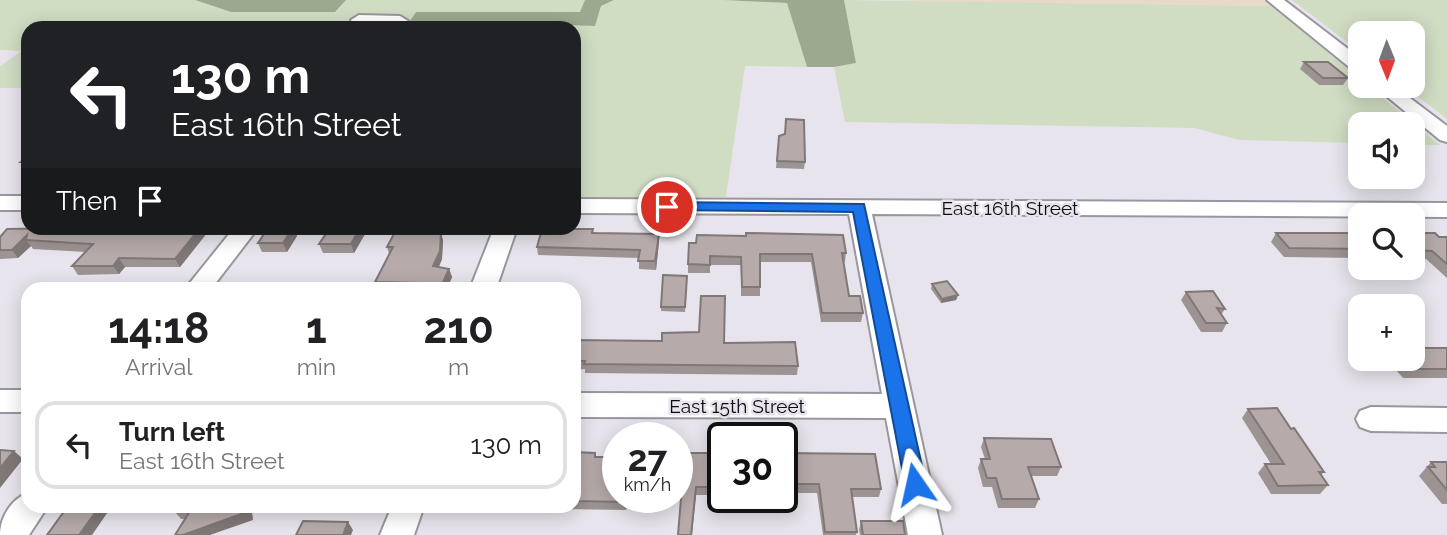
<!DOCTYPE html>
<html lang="en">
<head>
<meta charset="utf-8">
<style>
	:root { --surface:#fff; --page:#f2f2f2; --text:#202124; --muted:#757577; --line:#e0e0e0 }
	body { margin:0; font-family:Raleway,sans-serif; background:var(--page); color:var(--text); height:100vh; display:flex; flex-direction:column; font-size:26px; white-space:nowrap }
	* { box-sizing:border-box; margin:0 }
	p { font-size:23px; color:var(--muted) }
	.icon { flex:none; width:38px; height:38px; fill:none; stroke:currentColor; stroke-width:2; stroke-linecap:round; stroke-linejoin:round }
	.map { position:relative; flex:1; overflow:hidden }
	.side { position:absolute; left:21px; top:282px; width:560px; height:231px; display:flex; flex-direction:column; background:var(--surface); border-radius:21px; box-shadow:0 4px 18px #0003 }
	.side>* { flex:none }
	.banner { position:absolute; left:21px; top:21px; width:560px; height:214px; border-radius:21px; box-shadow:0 4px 18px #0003; background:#202124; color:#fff; overflow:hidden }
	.needle { width:46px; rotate:179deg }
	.controls { position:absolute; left:1348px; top:21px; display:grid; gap:14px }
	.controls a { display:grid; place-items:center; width:77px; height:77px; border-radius:14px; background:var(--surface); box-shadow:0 4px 18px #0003; font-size:35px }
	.speed { position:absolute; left:602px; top:422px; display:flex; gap:14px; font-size:35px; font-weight:700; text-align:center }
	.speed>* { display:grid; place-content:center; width:91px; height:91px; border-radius:50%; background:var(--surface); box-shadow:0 4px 18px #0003; line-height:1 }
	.speed small { font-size:18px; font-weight:400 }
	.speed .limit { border:4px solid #111; border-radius:10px; background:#fff; color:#111 }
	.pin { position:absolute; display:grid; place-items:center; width:60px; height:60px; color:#fff; margin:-30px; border:4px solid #fff; border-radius:50%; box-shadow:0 2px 7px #0007 }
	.me { position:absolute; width:77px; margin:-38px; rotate:349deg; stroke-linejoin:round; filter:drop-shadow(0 0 5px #0008) }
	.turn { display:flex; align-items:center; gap:24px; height:147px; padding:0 35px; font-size:32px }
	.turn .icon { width:91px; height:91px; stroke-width:2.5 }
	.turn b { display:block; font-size:49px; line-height:60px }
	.then { display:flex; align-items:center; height:66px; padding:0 35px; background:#0003; gap:14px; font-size:26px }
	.eta { display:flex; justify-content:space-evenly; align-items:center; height:119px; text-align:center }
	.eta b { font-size:42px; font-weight:700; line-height:49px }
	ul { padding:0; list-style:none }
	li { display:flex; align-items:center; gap:21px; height:88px; margin:0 14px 10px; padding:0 21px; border:4px solid var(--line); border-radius:21px }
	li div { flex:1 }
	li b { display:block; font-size:26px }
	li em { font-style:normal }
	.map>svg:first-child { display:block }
</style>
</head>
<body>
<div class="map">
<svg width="1447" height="535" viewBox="0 0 1447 535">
	<rect width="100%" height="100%" fill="#e8e4ed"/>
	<path fill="#e8dac7" d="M 887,0 L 1264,0 L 1272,6 L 956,2 Z"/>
	<path fill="#d0ddc3" d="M 0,0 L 195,0 L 231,12 L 335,12 L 346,0 L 585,0 L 580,12 L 416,12 L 405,28 L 28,28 L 28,88 L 0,88 L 0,66 L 22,51 L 0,50 Z
		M 614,0 L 723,0 L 787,3 L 807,67 L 745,66 L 726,197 L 574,197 L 574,28 L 527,28 L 535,24 L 595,26 L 601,6 Z
		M 844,0 L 1272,6 L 1360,79 L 1360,86 L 1368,86 L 1440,145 L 1412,145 L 1412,124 L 1360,124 L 1360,143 L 1239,140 L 1195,128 L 845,122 L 834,67 L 856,63 Z
		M 1292,0 L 1447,0 L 1447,119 L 1404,86 L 1412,86 L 1412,33 L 1360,33 L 1360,52 Z"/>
	<path fill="#9ca98e" d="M 195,0 L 346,0 L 335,12 L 231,12 Z
		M 585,0 L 614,0 L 601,6 L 595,26 L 535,24 L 527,28 L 405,28 L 416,12 L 580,12 Z
		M 723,0 L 844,0 L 856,63 L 834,67 L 807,67 L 787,3 Z"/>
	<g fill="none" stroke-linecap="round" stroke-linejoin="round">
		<g stroke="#9a969f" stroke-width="4">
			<path id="minor" d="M 1267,0 L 1284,0 L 1360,58 L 1360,72 L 1354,71 Z
				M 359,15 L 400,16 L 408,21 L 403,28 L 353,23 L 351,20 Z
				M 1374,86 L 1394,86 L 1447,126 L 1447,142 L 1440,140 Z
				M 0,196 L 28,196 L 28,210 L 0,210 Z
				M 574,199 L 1447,203 L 1447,217 L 872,214 L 942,535 L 908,535 L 886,418 L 574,417 L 574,393 L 882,394 L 849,214 L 574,213 Z
				M 234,228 L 258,228 L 211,289 L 185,289 Z
				M 494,228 L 517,228 L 496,289 L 470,289 Z
				M 0,390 L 28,390 L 28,412 L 0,412 Z
				M 1371,407 L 1447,408 L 1447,432 L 1371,431 L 1360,427 L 1356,419 L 1360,411 Z
				M 28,493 L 28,506 L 48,506 L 29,535 L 0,535 C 0,518 11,499 28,493 Z
				M 392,506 L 424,506 L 414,535 L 380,535 Z"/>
		</g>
		<use href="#minor" fill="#fff" fill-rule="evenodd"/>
	</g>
	<path fill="#9d9392" d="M 1304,62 L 1348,78 L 1343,85 L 1319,85 L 1300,69 Z
		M 779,136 L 805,162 L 804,169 L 776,168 Z
		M 28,157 L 28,170 L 27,171 L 21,162 Z
		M 62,228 L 204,228 L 207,233 L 180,267 L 125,267 L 119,274 L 78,275 L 72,266 L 86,252 L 33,249 L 31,246 L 18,258 L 0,259 L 0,237 Z
		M 293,228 L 297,236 L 287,252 L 262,252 L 258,243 Z
		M 330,228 L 362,228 L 365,234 L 354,253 L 323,253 L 319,244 Z
		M 573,229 L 659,242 L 656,270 L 639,269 L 639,258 L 538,255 L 537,247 Z
		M 441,232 L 443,241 L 442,259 L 439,267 L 449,269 L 452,277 L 447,289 L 378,289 L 375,282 L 389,254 L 387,247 Z
		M 1276,233 L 1360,233 L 1360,258 L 1284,257 L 1271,242 Z
		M 1412,233 L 1447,237 L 1447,278 L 1426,259 L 1412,259 Z
		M 696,243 L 846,253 L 845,262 L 843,262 L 849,296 L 863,313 L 861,322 L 821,322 L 811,262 L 760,262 L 760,296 L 741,296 L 741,265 L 710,265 L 710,273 L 688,273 L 688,264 Z
		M 687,276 L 685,312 L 661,311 L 661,307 Z
		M 932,284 L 958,295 L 956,300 L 941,303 L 931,289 Z
		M 1186,292 L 1225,309 L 1221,315 L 1227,323 L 1222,332 L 1201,332 L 1181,300 Z
		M 574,340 L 724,343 L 798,366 L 797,375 L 585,373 L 585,369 L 574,370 Z
		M 1447,348 L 1447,378 L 1403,378 L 1386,359 L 1412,359 Z
		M 1248,409 L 1291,429 L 1324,472 L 1321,475 L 1328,485 L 1320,494 L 1271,494 L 1258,473 L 1265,464 L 1271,464 L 1242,418 Z
		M 984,438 L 1061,467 L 1057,476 L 1031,476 L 1039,499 L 1035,508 L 998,508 L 992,487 L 983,487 L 978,468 L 981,459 L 985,459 L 981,447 Z
		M 574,452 L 596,457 L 618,497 L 628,497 L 626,510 L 561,509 L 560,506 L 574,506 Z
		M 723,453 L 723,492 L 711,492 L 710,495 L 677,495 L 677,457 L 685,458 Z
		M 782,453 L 881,489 L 879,497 L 852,497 L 857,532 L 856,535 L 823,535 L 817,493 L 782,493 Z
		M 1431,462 L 1447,462 L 1447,504 L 1442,504 L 1419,476 Z
		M 177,506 L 251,506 L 253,520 L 181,519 L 174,511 Z
		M 861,521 L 905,535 L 860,535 L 859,530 Z"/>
	<path fill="#7f7877" d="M 200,228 L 204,228 L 207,233 L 180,267 L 175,259 Z
		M 293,228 L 297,236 L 287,252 L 283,243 Z
		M 360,228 L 362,228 L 365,234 L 354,253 L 351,244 Z
		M 441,232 L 443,241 L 442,259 L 435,275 L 433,266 Z
		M 659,234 L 659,242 L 656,270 L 655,261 Z
		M 27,235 L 26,240 L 31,246 L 18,258 L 12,250 Z
		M 119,258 L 125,267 L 119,274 L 113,266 Z
		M 449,269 L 452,277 L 447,289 L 440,289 Z
		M 958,295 L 956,300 L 941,303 L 942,299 Z
		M 14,451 L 23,459 L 0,488 L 0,468 Z
		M 696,487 L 696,495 L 692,535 L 691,535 Z
		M 626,497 L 628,497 L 626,510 L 625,502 Z
		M 100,506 L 112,506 L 92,535 L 79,535 Z
		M 247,506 L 251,506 L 253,520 L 210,535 L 183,535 Z
		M 348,522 L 353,530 L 351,535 L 343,535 Z"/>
	<path fill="#b6abaa" stroke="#7f7877" stroke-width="2" d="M 1304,62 L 1328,62 L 1348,78 L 1323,78 Z
		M 786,119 L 804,120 L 805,162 L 777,161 L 779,136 L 785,134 Z
		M 28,157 L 28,162 L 21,162 Z
		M 62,228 L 200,228 L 175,259 L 119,258 L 113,266 L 72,266 L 93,244 L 26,240 L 27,235 L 12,250 L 0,250 L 0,237 L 7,229 Z
		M 268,228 L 293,228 L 283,243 L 258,243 Z
		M 330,228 L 360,228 L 351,244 L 319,244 Z
		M 552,228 L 571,228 L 571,229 L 593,229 L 592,233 L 659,234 L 655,261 L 638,261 L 640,250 L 537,247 L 542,229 L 551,229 Z
		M 395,232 L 441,232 L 440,251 L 433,266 L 449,269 L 440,289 L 419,289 L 422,283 L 375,282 L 393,247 L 387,247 Z
		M 746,233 L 843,235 L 846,253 L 842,253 L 849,296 L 860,296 L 863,313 L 822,313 L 812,254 L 760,254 L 760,287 L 742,287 L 741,257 L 710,256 L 710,265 L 688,264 L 689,243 L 696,243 L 697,235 L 746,236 Z
		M 1276,233 L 1360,233 L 1360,249 L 1289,248 Z
		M 1412,233 L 1435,233 L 1439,237 L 1447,237 L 1447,264 L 1432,251 L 1412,250 Z
		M 663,275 L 687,276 L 685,307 L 661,307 Z
		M 947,281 L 958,295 L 942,299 L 932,284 Z
		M 1213,291 L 1225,309 L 1217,308 L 1227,323 L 1206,323 L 1186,292 Z
		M 701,296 L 725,296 L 724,343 L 795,342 L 798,366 L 584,364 L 585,361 L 574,361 L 574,340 L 662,341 L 662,333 L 699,332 Z
		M 1412,348 L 1447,348 L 1447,369 L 1410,369 L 1401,359 L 1412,359 Z
		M 1277,408 L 1291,429 L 1294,428 L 1324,472 L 1319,472 L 1328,485 L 1278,486 L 1265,464 L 1284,464 L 1248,409 Z
		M 984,438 L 1051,439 L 1061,467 L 1028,467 L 1039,499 L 1002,499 L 996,478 L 987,478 L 981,459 L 990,459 Z
		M 0,450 L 14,451 L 0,468 Z
		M 574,452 L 595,453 L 595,457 L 618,457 L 618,497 L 626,497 L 625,502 L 574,501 Z
		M 685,453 L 723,453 L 723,484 L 710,483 L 710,487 L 696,487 L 691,535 L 678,535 L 682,486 L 677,486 L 677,457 L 685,458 Z
		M 782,453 L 875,454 L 881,489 L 851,489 L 857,532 L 825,532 L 819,484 L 782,484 Z
		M 1431,462 L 1447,462 L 1447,490 L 1428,467 L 1435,467 Z
		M 68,506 L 100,506 L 79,535 L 47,535 Z
		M 177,506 L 247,506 L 247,512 L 183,535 L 175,535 L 190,511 L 174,511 Z
		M 303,521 L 348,522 L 343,535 L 296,535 Z
		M 861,521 L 903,521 L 905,535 L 863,535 Z"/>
	<path fill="#1a73e8" stroke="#114b97" stroke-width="2" d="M 667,202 L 864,204 L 926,484 L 922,490 L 915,492 L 908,490 L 905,484 L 853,212 L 662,210 L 660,207 L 662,204 Z"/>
	<g text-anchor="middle" stroke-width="5" stroke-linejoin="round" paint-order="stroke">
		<g font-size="19" fill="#0d0b0e" stroke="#e8e4ed">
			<text x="1010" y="215">East 16th Street</text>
			<text x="737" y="413">East 15th Street</text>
		</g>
	</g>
</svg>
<div class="controls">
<a><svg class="needle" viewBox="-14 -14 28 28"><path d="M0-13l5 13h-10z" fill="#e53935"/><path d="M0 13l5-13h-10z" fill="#757577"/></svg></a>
<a><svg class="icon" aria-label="sound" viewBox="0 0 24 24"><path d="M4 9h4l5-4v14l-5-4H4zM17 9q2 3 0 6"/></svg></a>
<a><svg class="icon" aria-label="search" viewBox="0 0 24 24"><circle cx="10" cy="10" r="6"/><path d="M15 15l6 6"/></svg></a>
<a>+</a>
</div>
<div class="speed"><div>27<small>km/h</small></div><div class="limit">30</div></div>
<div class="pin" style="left:667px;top:207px;background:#d93025"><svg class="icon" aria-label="arrive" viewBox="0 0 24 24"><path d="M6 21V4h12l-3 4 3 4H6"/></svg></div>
<svg class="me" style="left:915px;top:484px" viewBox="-20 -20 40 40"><path d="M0-17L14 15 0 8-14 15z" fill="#1a73e8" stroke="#fff" stroke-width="4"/></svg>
<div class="banner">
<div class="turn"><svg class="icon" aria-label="left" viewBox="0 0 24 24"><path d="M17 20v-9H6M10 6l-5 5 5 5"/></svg><div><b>130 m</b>East 16th Street</div></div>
<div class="then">Then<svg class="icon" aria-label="arrive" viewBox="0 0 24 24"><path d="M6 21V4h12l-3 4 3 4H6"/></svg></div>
</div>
<section class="side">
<div class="eta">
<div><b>14:18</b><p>Arrival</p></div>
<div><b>1</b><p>min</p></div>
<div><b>210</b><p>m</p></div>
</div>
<ul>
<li><svg class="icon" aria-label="left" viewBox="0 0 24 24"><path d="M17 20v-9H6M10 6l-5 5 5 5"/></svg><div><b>Turn left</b><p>East 16th Street</p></div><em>130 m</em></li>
</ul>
</section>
</div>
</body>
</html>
